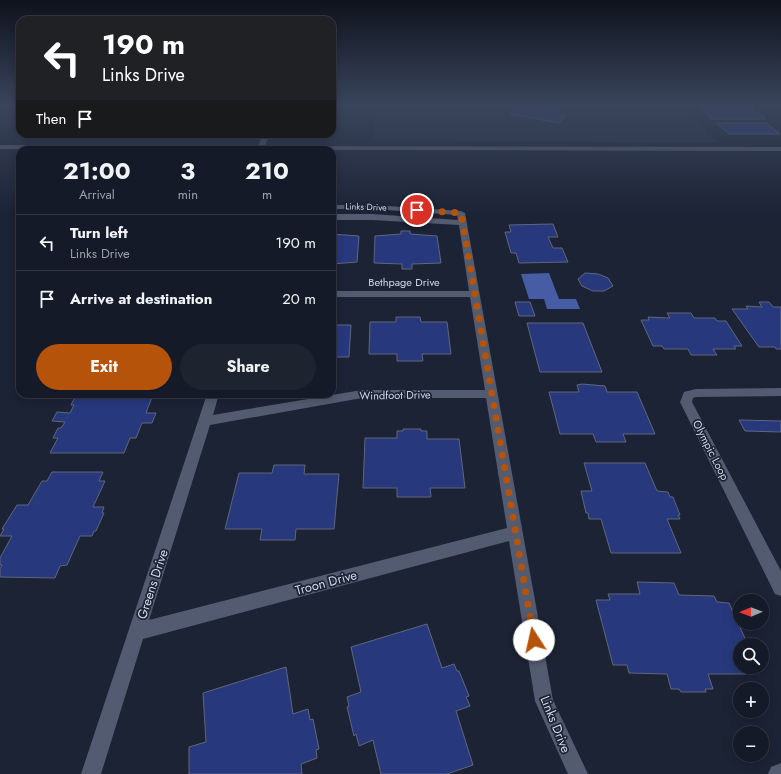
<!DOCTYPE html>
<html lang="en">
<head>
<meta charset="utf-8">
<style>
	:root { --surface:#151a28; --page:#1e2330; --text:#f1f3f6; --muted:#9da1a8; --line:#343845; --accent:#b45309 }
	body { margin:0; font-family:Jost,sans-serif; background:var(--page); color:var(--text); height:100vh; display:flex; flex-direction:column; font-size:15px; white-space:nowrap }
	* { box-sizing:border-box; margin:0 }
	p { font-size:13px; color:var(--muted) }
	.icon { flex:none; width:22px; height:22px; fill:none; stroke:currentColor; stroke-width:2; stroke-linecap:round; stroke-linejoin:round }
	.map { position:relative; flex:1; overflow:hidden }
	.details { position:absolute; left:16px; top:146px; width:320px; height:252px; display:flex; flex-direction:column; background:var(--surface); border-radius:12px; box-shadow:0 2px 10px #0003,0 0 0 1px var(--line) }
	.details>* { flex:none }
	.top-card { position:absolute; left:16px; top:16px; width:320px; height:122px; border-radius:12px; box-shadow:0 2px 10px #0003,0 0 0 1px var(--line); background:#202124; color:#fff; overflow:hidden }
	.needle { width:26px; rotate:269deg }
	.controls { position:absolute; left:733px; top:594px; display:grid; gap:8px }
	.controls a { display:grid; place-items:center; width:36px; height:36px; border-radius:50%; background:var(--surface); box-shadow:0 2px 10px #0003,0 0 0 1px var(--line); font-size:20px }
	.pin { position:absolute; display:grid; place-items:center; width:34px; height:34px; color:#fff; margin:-17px; border:2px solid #fff; border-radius:50%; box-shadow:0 1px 4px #0007 }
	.me { position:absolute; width:44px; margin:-22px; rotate:350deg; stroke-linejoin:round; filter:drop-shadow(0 0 3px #0008) }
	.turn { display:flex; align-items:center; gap:14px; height:84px; padding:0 20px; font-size:18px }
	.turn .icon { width:52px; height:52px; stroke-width:2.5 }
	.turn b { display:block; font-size:28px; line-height:34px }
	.then { display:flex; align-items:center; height:38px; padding:0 20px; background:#0003; gap:8px; font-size:15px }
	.eta { display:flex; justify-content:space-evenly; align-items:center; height:68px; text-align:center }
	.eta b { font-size:24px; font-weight:700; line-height:28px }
	.primary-button { display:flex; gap:8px; margin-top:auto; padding:8px 20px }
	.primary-button a { flex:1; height:46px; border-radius:24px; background:var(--accent); color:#fff; font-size:16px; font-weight:700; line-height:46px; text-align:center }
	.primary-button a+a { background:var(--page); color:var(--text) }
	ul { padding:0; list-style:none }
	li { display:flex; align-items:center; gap:12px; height:56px; padding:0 20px; border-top:1px solid var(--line) }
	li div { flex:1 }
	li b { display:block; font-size:15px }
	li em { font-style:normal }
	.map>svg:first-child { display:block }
</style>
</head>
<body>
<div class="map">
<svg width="781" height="774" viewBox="0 0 781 774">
	<rect width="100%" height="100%" fill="#1c2335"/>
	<path fill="#222a42" d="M 375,105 L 680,105 L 719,143 L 373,140 Z"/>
	<path fill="#465ca5" d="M 549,273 L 559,299 L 576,299 L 580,309 L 547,309 L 544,299 L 529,299 L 521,274 Z"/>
	<path fill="#27387d" stroke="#5f677c" d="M 520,105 L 541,109 L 544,105 L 564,105 L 555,114 L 566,116 L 559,123 L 510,114 Z
		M 700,108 L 752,108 L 766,119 L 712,119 Z
		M 716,123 L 766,123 L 780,134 L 729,134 Z
		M 553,224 L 558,237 L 548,237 L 553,248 L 562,248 L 568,262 L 519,263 L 516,253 L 511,253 L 505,232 L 511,232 L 509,225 Z
		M 332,231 L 332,234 L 359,236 L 357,262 L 332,264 Z
		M 401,231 L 410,231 L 410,234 L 437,236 L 441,263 L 412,264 L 412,269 L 402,269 L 402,264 L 374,263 L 375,236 L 401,234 Z
		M 585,273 L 598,274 L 608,278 L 613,286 L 604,291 L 593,291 L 582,286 L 578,279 Z
		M 515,302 L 530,302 L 535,316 L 519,316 Z
		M 759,302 L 769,302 L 773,307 L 781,307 L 781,349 L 776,349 L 775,347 L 759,347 L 732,309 L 748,309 L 746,306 L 762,307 Z
		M 667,313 L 691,313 L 694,318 L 715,318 L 717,321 L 726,321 L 742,346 L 734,346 L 736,349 L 713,349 L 717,355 L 691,355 L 688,349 L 664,349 L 662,346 L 653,346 L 641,320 L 649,320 L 648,317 L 670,318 Z
		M 396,317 L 420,317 L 421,322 L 447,322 L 451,354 L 422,354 L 423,361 L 397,361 L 397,354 L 369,354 L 370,322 L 396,322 Z
		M 527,323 L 583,323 L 602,372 L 540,372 Z
		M 332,325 L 351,325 L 349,357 L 332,357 Z
		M 582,384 L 605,386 L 607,392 L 637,392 L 655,434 L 623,434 L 626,442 L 596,442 L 593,434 L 560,434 L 549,392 L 579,392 L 577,385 Z
		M 82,394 L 149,394 L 148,397 L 152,397 L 146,413 L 156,413 L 152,423 L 142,423 L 136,438 L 130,438 L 124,453 L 50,453 L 58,438 L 53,438 L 58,428 L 61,428 L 65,422 L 52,421 L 57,412 L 70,413 L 74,405 L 71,405 L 75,397 L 80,398 Z
		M 739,420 L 781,421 L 781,432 L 745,431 Z
		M 403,429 L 421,429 L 421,431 L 427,431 L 427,439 L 459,439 L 465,488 L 430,488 L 431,497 L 397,497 L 397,488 L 363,488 L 365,438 L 397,438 L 397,431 L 403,431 Z
		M 584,463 L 645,463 L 657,491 L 668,492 L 670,497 L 673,497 L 680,515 L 678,515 L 680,519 L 667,519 L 681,553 L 611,553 L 601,519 L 589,519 L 588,513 L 586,513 L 581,491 L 592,491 Z
		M 274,465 L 305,465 L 304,474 L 339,474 L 334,529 L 296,529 L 295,540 L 260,540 L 262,529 L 225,529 L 239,473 L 272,473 Z
		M 52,472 L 103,472 L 99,481 L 105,481 L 93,507 L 104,507 L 102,513 L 104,513 L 96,531 L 94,531 L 92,536 L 80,536 L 67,565 L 60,566 L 55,578 L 0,577 L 0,569 L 2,565 L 0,565 L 0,558 L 12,536 L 0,536 L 4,529 L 2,529 L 17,505 L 28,505 L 42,481 L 47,481 Z
		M 637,582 L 674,583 L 679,595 L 714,596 L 717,602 L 729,603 L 748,645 L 740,645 L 740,667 L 743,667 L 746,674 L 708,674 L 713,689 L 705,689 L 706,692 L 681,692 L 679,689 L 671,689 L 667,674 L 629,673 L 627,665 L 613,665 L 596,600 L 610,600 L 608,594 L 640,594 Z
		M 427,624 L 442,668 L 454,664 L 457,671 L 459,671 L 469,696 L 466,697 L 470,706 L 456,711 L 473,765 L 447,774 L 381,774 L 373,740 L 359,746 L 356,734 L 354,736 L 347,707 L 349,706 L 347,697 L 361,692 L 351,647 Z
		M 286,667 L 293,714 L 308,709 L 310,720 L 313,719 L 319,749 L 316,750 L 317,758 L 301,764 L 302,774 L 189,774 L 189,747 L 206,742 L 203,693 Z"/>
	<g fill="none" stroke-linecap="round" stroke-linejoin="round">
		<path fill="#535b70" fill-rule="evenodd" d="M 263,134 L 269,134 L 265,146 L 781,147 L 781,151 L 0,149 L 0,145 L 258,146 Z
			M 332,205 L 373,205 L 461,211 L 465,213 L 553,700 L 588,774 L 568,774 L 535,701 L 509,541 L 143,639 L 101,774 L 81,774 L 207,394 L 219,394 L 213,415 L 362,390 L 485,390 L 470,297 L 332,297 L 332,291 L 469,291 L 459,225 L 372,220 L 332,220 L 332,214 L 372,214 L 458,220 L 457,215 L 373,209 L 332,209 ZM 362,398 L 486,398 L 507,528 L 149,620 L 210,425 Z
			M 781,388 L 781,396 L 696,397 L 693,398 L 692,402 L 781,571 L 781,596 L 775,594 L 680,402 L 684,392 L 696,389 Z
			M 781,763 L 781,774 L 768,774 L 771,767 Z"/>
	</g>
	<linearGradient id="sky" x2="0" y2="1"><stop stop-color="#0f131d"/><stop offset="0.49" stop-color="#3a455c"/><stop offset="1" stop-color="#3a455c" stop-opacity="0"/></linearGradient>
	<rect width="781" height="214" fill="url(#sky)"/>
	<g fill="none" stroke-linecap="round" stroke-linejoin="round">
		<path stroke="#b45309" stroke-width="7" stroke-dasharray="0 12.6" d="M 417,210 L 461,213 L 534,640"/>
	</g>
	<g text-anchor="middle" stroke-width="3.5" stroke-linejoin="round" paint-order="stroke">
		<g font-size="9" fill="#d4d9e6" stroke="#1c2335">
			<text transform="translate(366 207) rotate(2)" y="3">Links Drive</text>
		</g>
		<g font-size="11" fill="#d4d9e6" stroke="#1c2335">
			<text x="404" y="286">Bethpage Drive</text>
			<text transform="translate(395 395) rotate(-1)" y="4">Windfoot Drive</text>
			<text transform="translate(711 450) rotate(63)" y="4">Olympic Loop</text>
		</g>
		<g font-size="13" fill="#d4d9e6" stroke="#1c2335">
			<text transform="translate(326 582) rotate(-15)" y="5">Troon Drive</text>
			<text transform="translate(152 584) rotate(-72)" y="5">Greens Drive</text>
			<text transform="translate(556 724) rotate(68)" y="5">Links Drive</text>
		</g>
	</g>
</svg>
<div class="controls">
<a><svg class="needle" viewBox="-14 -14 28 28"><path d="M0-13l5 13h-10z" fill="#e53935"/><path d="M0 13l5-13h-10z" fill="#9da1a8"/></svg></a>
<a><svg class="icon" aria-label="search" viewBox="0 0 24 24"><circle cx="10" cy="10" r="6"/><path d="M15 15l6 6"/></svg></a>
<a>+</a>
<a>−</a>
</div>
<div class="pin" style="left:417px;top:210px;background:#d93025"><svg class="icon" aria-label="arrive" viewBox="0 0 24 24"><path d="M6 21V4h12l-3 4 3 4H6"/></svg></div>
<svg class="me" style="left:534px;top:640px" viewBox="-20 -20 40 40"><circle r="19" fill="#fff"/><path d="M0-13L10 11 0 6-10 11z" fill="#b45309"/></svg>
<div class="top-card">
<div class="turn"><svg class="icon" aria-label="left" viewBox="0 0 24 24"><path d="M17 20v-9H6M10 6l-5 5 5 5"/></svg><div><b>190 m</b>Links Drive</div></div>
<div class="then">Then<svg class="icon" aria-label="arrive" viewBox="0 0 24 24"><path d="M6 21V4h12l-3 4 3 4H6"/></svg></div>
</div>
<section class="details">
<div class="eta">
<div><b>21:00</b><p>Arrival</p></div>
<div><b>3</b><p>min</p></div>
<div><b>210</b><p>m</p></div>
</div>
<ul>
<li><svg class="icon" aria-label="left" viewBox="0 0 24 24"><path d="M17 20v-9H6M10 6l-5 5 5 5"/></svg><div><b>Turn left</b><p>Links Drive</p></div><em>190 m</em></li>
<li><svg class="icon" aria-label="arrive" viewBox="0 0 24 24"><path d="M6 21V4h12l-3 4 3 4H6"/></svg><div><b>Arrive at destination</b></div><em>20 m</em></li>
</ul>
<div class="primary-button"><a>Exit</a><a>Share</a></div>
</section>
</div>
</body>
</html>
